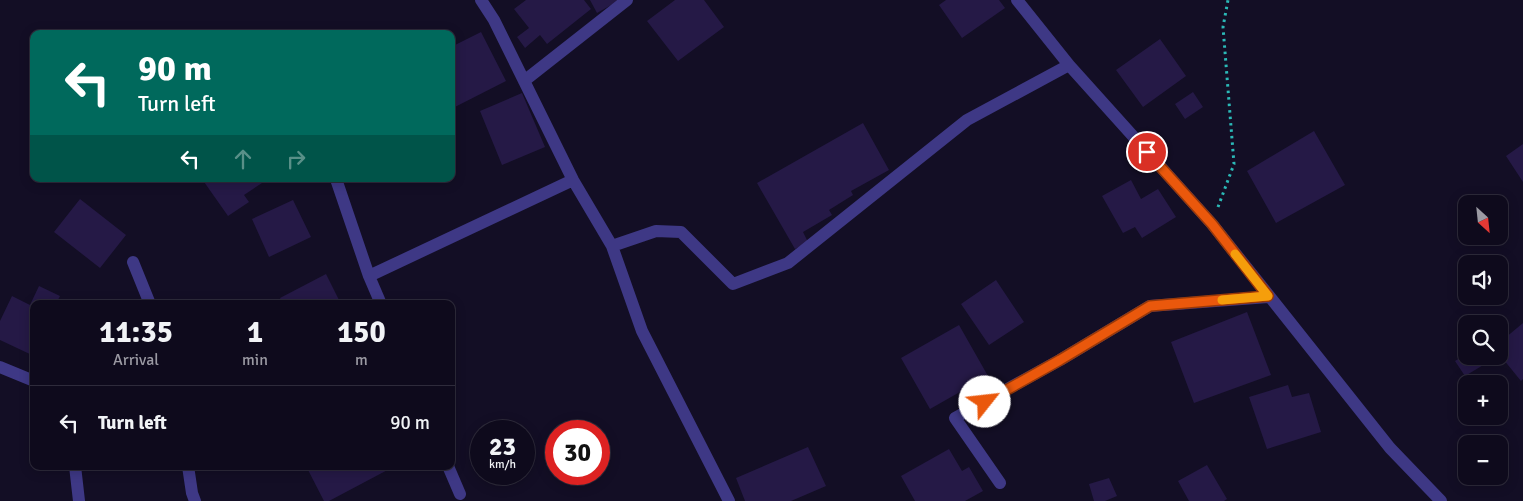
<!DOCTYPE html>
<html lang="en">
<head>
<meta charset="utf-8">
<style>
	:root { --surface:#0e0a1c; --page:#1c1829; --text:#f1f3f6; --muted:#9b9aa3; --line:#2e2b3b }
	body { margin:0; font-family:Signika,sans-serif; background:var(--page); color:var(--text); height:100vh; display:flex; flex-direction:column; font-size:19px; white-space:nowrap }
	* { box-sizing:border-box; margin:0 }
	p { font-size:16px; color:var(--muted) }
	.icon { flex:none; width:28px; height:28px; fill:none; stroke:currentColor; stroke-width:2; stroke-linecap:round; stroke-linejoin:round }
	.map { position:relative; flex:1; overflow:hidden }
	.drawer { position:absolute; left:30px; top:300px; width:425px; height:170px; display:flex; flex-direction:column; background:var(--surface); border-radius:10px; box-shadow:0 2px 12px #0003,0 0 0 1px var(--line) }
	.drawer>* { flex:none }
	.hud { position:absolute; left:30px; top:30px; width:425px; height:152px; border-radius:10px; box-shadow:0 2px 12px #0003,0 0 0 1px var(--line); background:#00695c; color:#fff; overflow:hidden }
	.needle { width:32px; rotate:153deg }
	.controls { position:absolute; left:1458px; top:195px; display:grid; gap:10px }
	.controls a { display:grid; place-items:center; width:50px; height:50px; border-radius:10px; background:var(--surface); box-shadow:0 2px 12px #0003,0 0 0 1px var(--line); font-size:25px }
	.speed { position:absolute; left:470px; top:420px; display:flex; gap:10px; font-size:25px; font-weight:700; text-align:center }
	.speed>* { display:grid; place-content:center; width:65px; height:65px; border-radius:50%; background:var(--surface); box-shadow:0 2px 12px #0003,0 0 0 1px var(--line); line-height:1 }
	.speed small { font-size:12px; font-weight:400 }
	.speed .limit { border:8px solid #d22; background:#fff; color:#111 }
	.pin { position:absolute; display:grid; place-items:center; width:42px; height:42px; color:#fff; margin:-21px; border:2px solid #fff; border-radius:50%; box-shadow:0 1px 5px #0007 }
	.me { position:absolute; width:55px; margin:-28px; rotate:61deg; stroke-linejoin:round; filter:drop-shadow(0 0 4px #0008) }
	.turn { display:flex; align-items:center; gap:18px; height:105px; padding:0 25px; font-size:22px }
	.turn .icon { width:65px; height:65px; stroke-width:2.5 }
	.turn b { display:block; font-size:35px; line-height:42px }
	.lanes { display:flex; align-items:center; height:48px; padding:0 25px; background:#0003; justify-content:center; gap:25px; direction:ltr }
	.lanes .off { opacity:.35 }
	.eta { display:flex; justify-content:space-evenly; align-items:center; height:85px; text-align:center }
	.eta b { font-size:30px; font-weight:700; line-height:35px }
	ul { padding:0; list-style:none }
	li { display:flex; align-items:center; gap:15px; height:75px; padding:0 25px; border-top:1px solid var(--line) }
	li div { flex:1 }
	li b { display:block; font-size:19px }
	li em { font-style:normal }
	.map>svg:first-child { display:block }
</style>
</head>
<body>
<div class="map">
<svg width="1523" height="501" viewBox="0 0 1523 501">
	<rect width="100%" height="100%" fill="#130e25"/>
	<path fill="#251946" d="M 526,0 L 584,0 L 591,9 L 547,44 L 540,35 L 525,48 L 517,37 L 529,28 L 514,9 Z
		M 590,0 L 620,0 L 597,13 Z
		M 675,0 L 704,0 L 724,27 L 678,61 L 647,21 Z
		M 946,0 L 999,0 L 1005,8 L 962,38 L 939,5 Z
		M 481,32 L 506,81 L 451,109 L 451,47 Z
		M 1160,39 L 1186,76 L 1143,107 L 1116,70 Z
		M 1193,92 L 1203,107 L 1185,119 L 1175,104 Z
		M 522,93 L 545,147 L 502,165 L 480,111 Z
		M 863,123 L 889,170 L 851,191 L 853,195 L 829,210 L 832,215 L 803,232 L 808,242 L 795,249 L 757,183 Z
		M 1314,131 L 1345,185 L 1276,223 L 1247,171 Z
		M 1523,144 L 1523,182 L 1506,156 Z
		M 202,179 L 268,179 L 244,195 L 249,202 L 228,216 Z
		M 1131,180 L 1141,199 L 1158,189 L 1176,217 L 1142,238 L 1135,227 L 1123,233 L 1102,196 Z
		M 80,199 L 126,235 L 100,268 L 54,232 Z
		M 293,200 L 311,237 L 269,257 L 252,219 Z
		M 326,274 L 341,304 L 276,304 L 281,301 L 280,298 Z
		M 996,280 L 1024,322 L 989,345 L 961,304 Z
		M 39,286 L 60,296 L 56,304 L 34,304 L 34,356 L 0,340 L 0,321 L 12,296 L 30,305 Z
		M 1247,312 L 1271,375 L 1194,403 L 1171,342 Z
		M 1523,323 L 1523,379 L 1521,381 L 1499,354 L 1499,343 Z
		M 959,325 L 988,376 L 930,409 L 901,358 Z
		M 1466,354 L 1466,356 L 1480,356 L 1485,364 L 1465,376 L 1455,361 Z
		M 1288,385 L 1292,397 L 1309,393 L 1321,432 L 1267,449 L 1249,397 Z
		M 808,447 L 826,486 L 791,501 L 745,501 L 736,478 Z
		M 949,449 L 962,471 L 969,467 L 983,491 L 965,501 L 915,501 L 901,476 Z
		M 1207,465 L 1227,499 L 1224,501 L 1189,501 L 1178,481 Z
		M 306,466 L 395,466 L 329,501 L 324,501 Z
		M 1109,478 L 1117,496 L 1105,501 L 1094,501 L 1089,484 Z"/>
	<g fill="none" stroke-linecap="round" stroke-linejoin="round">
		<path stroke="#2bb9b7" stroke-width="3" stroke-dasharray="2.5 4" stroke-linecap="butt" d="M 1218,207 L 1234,164 L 1223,27 L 1228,0"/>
		<path stroke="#3e3885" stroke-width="12" d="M 481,0 L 494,20 L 573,180 L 612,246 L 642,331 L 729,501
			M 1017,0 L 1069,65 L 1212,224 L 1390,448 L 1441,501
			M 524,81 L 627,0
			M 336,179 L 369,276 L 381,304
			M 612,246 L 656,231 L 681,232 L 733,284 L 788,263 L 967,120 L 1069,65
			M 133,262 L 150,304
			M 369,276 L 573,180
			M 0,367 L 34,381
			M 75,466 L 79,501
			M 188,466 L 192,493 L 195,501
			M 448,466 L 460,494
			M 1000,483 L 955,418 L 1060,360 L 1150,306 L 1268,297"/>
	</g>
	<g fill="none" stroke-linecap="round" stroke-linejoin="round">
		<g stroke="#983908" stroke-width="12">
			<path id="route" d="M 985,402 L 1060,360 L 1150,306 L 1268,296 L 1212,224 L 1147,152"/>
		</g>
		<use href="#route" stroke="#ea580c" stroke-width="9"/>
		<path stroke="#f59e0b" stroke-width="9" d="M 1222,300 L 1268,296 L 1235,254"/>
	</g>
</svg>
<div class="controls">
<a><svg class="needle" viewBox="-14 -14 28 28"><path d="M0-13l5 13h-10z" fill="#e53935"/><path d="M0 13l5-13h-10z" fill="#9b9aa3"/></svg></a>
<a><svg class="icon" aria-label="sound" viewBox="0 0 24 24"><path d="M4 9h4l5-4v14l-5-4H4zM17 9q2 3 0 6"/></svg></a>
<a><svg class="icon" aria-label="search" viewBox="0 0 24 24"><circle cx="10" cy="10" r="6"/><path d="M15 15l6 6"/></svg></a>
<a>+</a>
<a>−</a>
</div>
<div class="speed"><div>23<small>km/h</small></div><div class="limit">30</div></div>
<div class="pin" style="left:1147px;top:152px;background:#d93025"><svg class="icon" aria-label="arrive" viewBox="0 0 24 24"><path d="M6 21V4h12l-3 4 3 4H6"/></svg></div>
<svg class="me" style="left:985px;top:402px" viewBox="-20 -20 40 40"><circle r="19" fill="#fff"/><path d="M0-13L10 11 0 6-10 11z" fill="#ea580c"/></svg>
<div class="hud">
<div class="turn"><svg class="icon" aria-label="left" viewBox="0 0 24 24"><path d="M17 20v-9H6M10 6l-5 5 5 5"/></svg><div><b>90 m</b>Turn left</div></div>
<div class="lanes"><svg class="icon" aria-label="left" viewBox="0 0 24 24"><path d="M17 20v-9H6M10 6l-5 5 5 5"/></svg><svg class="icon off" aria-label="ahead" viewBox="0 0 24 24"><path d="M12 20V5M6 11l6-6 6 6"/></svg><svg class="icon off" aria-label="right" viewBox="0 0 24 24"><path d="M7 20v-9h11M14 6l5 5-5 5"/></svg></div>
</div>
<section class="drawer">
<div class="eta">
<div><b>11:35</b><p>Arrival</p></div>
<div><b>1</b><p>min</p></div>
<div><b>150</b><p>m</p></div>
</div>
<ul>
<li><svg class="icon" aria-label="left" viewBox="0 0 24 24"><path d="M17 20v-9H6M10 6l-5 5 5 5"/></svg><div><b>Turn left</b></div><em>90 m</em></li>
</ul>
</section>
</div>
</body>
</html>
